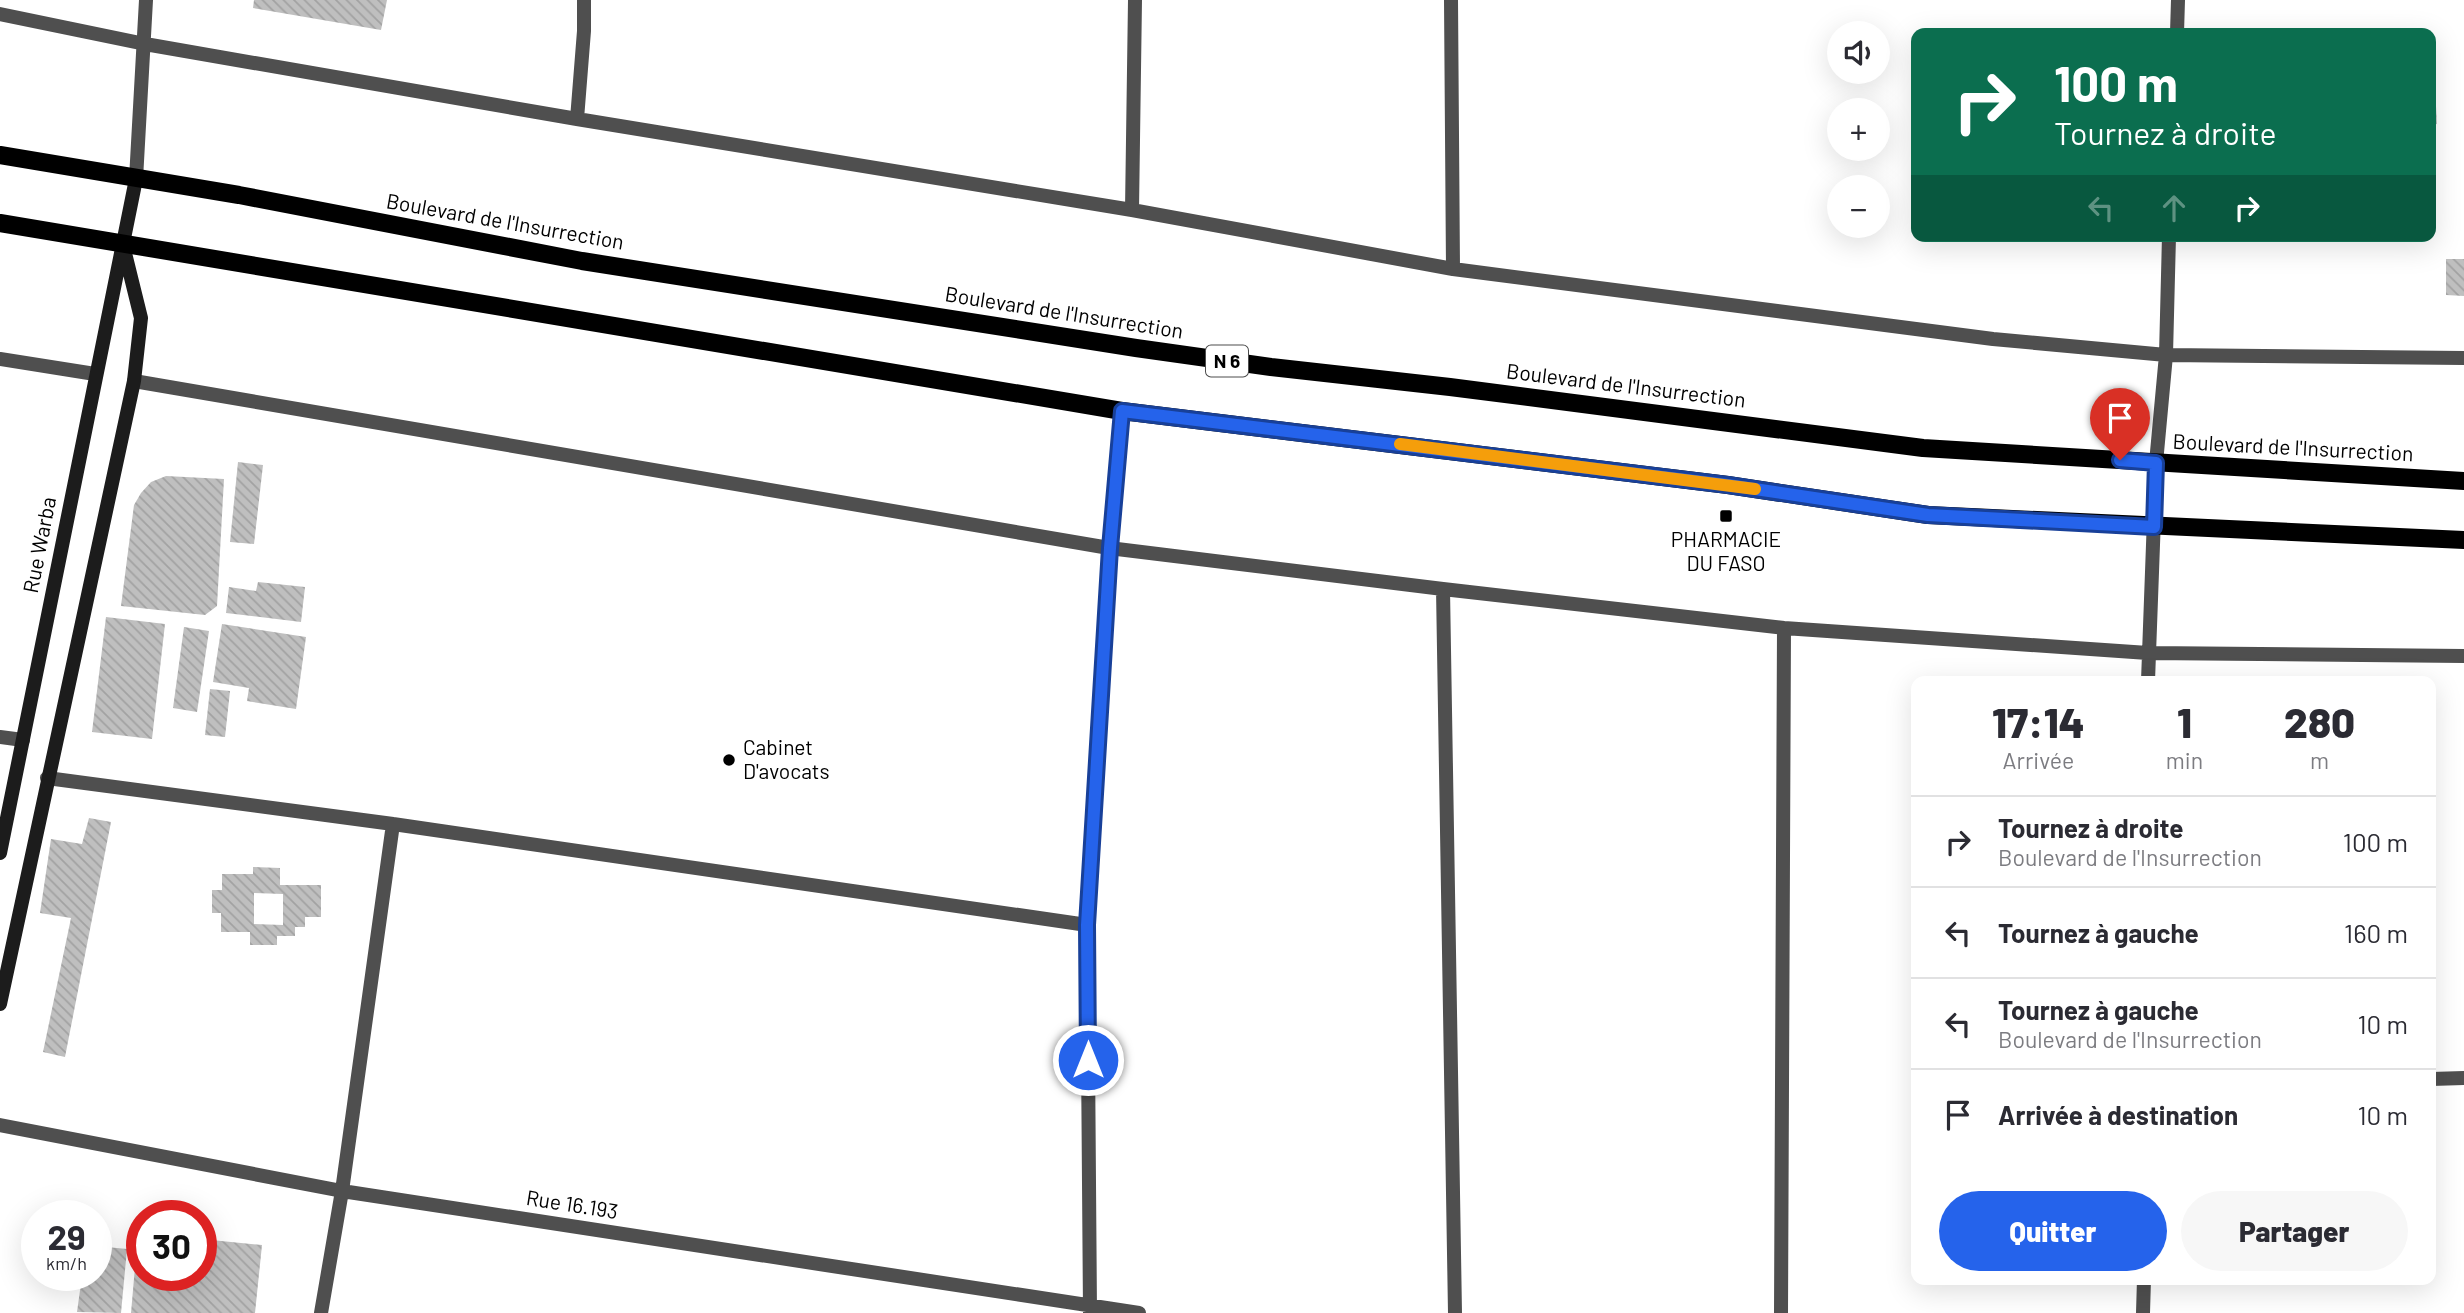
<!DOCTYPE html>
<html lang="fr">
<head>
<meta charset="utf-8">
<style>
	:root { --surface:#fff; --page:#f7f7f7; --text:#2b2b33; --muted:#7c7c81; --line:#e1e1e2; --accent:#2563eb }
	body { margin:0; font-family:Barlow,sans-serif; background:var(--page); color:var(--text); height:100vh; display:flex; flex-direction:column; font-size:26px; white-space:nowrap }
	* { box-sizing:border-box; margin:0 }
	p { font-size:23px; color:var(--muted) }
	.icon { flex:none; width:38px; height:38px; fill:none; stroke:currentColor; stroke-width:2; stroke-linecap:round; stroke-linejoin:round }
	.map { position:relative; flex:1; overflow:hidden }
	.side { position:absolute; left:1911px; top:676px; width:525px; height:609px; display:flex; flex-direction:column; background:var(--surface); border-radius:14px; box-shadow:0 7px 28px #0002 }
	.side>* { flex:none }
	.top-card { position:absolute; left:1911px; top:28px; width:525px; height:214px; border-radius:14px; box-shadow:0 7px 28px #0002; background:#0b6e4f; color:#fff; overflow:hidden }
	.tools { position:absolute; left:1827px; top:21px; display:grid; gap:14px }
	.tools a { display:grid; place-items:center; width:63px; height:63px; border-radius:50%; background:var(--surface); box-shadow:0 7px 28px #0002; font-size:35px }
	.speed { position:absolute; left:21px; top:1200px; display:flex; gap:14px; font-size:35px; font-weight:700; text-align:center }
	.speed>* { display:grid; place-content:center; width:91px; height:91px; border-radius:50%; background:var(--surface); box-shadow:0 7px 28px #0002; line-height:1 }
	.speed small { font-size:18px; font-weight:400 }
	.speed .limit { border:10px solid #d22; background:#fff; color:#111 }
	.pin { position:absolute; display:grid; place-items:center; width:60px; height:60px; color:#fff; margin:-72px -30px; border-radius:50% 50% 50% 0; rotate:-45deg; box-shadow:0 0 7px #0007 }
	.pin .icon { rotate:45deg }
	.me { position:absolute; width:77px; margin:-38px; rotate:0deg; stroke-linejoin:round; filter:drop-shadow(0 0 5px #0008) }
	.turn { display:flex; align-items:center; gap:24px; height:147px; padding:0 28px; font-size:32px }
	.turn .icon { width:91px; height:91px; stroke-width:2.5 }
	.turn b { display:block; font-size:49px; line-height:60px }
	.lanes { display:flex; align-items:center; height:66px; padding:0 28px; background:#0003; justify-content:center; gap:35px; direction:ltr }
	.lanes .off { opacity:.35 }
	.eta { display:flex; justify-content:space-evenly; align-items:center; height:119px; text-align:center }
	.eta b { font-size:42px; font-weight:800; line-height:49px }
	.action { display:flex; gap:14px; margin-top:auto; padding:14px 28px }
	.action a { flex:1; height:80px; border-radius:42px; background:var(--accent); color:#fff; font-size:28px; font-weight:800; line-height:80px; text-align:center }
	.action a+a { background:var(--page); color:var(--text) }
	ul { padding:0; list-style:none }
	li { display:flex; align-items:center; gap:21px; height:91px; padding:0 28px; border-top:2px solid var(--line) }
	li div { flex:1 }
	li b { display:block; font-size:26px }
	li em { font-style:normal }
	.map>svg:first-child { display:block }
</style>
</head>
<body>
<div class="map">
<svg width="2464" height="1313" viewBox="0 0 2464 1313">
	<defs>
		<pattern id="building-back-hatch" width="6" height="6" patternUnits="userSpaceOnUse" patternTransform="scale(1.75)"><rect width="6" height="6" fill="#bfbfbf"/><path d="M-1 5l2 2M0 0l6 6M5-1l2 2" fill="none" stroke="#a2a2a2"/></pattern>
	</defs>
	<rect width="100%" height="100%" fill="#fff"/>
	<path fill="url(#building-back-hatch)" fill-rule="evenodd" d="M 254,0 L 387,0 L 381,30 L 253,8 Z
		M 2431,52 L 2433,52 L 2437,124 L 2431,125 Z
		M 2446,259 L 2464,259 L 2464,296 L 2446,295 Z
		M 238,462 L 263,465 L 254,544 L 230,542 Z
		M 166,476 L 224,479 L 217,606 L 205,615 L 121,606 L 134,505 L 141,493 L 151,482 Z
		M 258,582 L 305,587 L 301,622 L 226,613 L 229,587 L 256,591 Z
		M 106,617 L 165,624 L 152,739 L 92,732 Z
		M 222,624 L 306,637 L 296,709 L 247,701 L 249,688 L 213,682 Z
		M 184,627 L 209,631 L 197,712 L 173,708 Z
		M 210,689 L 230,691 L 225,737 L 205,735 Z
		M 89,818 L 111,822 L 65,1057 L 43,1052 L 71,918 L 40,913 L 51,839 L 82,844 Z
		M 253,867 L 280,868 L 280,885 L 321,885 L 321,917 L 305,917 L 305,927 L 295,927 L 295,936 L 277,936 L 277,945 L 250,945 L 250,932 L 221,932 L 221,913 L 212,913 L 212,890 L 222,890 L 222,874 L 253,874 ZM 254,893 L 283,894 L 283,925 L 254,924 Z
		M 138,1233 L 142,1233 L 142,1276 L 201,1276 L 201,1239 L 262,1245 L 255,1313 L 131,1313 Z
		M 96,1246 L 127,1249 L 121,1313 L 77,1312 L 82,1276 L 96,1276 Z"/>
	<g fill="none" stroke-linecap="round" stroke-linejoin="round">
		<path stroke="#4f4f4f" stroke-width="14" d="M 1451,0 L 1453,269
			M 0,14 L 145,44 L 577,119 L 1132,210 L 1453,269 L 1993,339 L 2166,355 L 2464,358
			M 2177,33 L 2178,0
			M 577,119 L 584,31 L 584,0
			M 136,179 L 146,0
			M 1132,210 L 1135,0
			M 0,359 L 95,374
			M 134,381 L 1109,548 L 1443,589 L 1784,628 L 2148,653 L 2464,656
			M 1443,589 L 1455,1313
			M 2148,681 L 2156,463 L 2166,355 L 2169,236
			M 0,737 L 23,740
			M 47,778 L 393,824 L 1087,925
			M 2431,1079 L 2464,1078
			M 0,1125 L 342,1191 L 1139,1313
			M 1090,1312 L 1087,925 L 1109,548 L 1122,411
			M 321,1313 L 342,1191 L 393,824
			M 1781,1313 L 1784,628
			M 2143,1313 L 2144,1279"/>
		<path stroke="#1c1c1c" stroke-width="14" d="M 0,853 L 136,179
			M 0,1004 L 134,381 L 141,318 L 123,245"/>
		<path stroke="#000" stroke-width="18" d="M 0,155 L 239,195 L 582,261 L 1136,348 L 1271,367 L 1450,387 L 1923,448 L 2464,481
			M 0,223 L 1122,411 L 1728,485 L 1928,515 L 2464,540"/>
	</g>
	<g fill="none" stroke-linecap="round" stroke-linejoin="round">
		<g stroke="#184099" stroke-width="18">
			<path id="route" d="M 1088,1060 L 1087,925 L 1110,548 L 1122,411 L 1728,485 L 1928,515 L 2154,527 L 2156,463 L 2120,460"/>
		</g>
		<use href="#route" stroke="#2563eb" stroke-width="12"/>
		<path stroke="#f59e0b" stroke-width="12" d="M 1400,444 L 1755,489"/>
	</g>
	<g fill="#000" stroke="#fff" stroke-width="2.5">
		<rect x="1719" y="509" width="14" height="14" rx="3.5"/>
		<circle cx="729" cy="760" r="7"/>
	</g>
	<g text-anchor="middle" stroke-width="7" stroke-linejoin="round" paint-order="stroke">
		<rect fill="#fff" stroke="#4c4c4c" stroke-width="2" x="1206" y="345.5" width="42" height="31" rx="5"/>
		<g font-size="19" font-weight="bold" fill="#000">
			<text x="1227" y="368">N 6</text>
		</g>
		<g font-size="21" fill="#000" stroke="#fff">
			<text transform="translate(505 222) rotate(10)" y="7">Boulevard de l'Insurrection</text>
			<text transform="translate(1064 313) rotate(9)" y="7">Boulevard de l'Insurrection</text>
			<text transform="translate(1626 386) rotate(7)" y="7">Boulevard de l'Insurrection</text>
			<text transform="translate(2293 448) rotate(3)" y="7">Boulevard de l'Insurrection</text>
			<text transform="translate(40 545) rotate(-79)" y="7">Rue Warba</text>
			<text transform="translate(572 1205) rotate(9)" y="7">Rue 16.193</text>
		</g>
		<g font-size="21" fill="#000" stroke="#fff">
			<text x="1726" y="547">PHARMACIE<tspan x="1726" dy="24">DU FASO</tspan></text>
			<text x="743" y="755" text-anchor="start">Cabinet<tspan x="743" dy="24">D'avocats</tspan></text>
		</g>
	</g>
</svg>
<div class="tools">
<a><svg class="icon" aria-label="sound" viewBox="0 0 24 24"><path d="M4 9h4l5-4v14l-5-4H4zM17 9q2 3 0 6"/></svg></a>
<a>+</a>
<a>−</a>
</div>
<div class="speed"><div>29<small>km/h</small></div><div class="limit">30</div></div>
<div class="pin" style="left:2120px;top:460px;background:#d93025"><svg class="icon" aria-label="arrive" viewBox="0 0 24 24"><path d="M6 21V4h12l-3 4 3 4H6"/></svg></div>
<svg class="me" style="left:1088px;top:1060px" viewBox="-20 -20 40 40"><circle r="17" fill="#2563eb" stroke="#fff" stroke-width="3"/><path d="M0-11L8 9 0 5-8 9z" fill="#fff"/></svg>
<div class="top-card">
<div class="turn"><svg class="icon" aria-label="right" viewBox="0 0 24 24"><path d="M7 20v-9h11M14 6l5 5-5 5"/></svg><div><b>100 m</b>Tournez à droite</div></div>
<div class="lanes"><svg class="icon off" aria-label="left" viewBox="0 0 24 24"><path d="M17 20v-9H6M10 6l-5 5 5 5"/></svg><svg class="icon off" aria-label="ahead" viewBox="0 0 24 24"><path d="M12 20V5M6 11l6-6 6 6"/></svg><svg class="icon" aria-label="right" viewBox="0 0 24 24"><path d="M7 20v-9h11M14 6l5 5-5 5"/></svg></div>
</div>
<section class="side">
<div class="eta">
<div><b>17:14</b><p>Arrivée</p></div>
<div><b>1</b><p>min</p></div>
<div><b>280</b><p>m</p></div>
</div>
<ul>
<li><svg class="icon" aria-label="right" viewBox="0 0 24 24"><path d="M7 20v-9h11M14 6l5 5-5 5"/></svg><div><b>Tournez à droite</b><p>Boulevard de l'Insurrection</p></div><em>100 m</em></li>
<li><svg class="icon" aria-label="left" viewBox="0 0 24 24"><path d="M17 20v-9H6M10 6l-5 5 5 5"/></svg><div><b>Tournez à gauche</b></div><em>160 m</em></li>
<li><svg class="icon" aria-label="left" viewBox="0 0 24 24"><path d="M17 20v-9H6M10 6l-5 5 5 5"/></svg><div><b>Tournez à gauche</b><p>Boulevard de l'Insurrection</p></div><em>10 m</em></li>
<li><svg class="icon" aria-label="arrive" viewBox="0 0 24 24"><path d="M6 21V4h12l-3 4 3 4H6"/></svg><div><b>Arrivée à destination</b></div><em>10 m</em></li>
</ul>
<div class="action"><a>Quitter</a><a>Partager</a></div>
</section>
</div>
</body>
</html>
